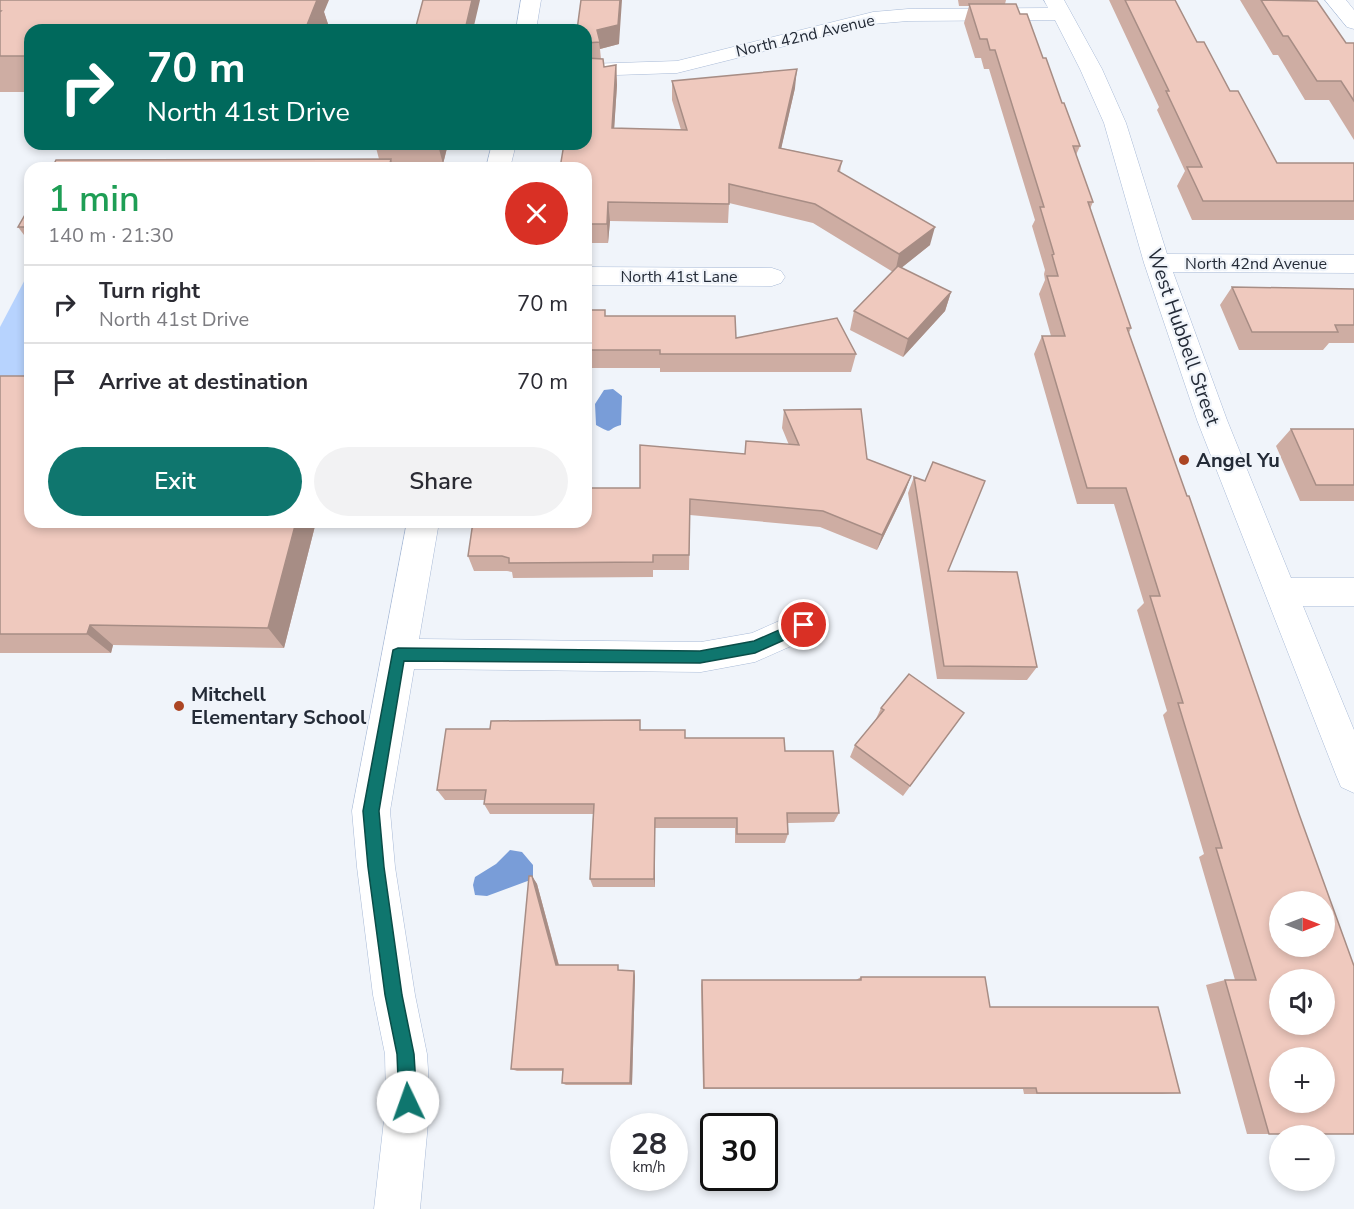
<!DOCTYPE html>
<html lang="en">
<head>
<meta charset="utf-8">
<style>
	:root { --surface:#fff; --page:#f2f2f3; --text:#2b2b33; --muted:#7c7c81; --line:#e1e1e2; --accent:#0f766e }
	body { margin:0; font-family:"Nunito Sans",sans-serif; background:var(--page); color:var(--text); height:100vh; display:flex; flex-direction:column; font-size:22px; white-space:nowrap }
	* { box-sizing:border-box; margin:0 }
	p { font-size:20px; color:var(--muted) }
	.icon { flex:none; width:33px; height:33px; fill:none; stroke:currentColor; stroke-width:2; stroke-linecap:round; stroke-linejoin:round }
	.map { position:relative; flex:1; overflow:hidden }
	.panel { position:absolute; left:24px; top:162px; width:568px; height:366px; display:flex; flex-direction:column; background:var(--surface); border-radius:18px; box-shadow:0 3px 9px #0003 }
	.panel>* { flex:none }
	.banner { position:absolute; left:24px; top:24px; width:568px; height:126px; border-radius:18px; box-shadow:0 3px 9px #0003; background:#00695c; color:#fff; overflow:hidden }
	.needle { width:39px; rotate:90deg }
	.fabs { position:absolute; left:1269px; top:891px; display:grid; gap:12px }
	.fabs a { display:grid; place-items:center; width:66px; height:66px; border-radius:50%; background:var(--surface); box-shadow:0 3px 9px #0003; font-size:30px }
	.speed { position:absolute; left:610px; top:1113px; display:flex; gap:12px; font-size:30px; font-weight:700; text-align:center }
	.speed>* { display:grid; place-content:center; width:78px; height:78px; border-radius:50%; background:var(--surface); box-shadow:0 3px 9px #0003; line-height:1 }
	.speed small { font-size:15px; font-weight:400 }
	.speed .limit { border:3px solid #111; border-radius:9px; background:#fff; color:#111 }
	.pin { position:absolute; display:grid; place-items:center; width:51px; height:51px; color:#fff; margin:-26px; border:3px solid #fff; border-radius:50%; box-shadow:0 2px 6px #0007 }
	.me { position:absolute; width:66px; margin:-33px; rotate:357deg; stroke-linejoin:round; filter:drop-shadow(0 0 4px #0008) }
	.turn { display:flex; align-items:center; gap:21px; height:126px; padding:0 24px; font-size:27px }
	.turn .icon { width:78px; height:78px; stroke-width:2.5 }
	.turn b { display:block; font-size:42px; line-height:51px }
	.round { display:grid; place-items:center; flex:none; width:63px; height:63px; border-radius:32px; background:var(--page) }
	.summary { display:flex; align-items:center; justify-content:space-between; height:102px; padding:0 24px }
	h1 { font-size:36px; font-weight:600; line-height:45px; color:#1e9e55 }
	.button { display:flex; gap:12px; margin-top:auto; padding:12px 24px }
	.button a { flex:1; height:69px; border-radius:36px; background:var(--accent); color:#fff; font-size:24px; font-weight:600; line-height:69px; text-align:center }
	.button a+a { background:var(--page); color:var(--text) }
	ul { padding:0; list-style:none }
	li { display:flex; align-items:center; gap:18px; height:78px; padding:0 24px; border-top:2px solid var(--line) }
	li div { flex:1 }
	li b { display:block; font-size:22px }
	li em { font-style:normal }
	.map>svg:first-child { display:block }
</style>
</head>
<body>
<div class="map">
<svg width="1354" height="1209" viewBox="0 0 1354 1209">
	<rect width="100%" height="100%" fill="#f0f4fa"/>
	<path fill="#b7d3fe" d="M 30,270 L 30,401 L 0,401 L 0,327 Z"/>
	<path fill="#799dd8" d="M 613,389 L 622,396 L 621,425 C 604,430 615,435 596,425 L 595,404 L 604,390 Z
		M 510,850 L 522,852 L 533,865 L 533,879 L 487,896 L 475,895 L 473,885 L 475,877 L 496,864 Z"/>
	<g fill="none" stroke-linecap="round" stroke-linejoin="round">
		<g stroke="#a8bad7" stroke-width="1">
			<path id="minor" d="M 521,0 L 541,0 L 536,30 L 516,30 Z
				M 1044,0 L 1064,0 L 1102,69 L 1126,123 L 1167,254 L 1354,255 L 1354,273 L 1173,272 L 1227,420 L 1291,578 L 1354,578 L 1354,606 L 1303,606 L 1354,730 L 1354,793 L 1341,787 L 1336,775 L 1197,420 L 1144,263 L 1104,123 L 1080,69 L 1055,20 L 908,21 L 873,24 L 677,73 L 586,76 L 586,64 L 677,61 L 873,12 L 908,9 L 1048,8 Z
				M 1325,0 L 1346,0 L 1354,10 L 1354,29 L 1347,27 Z
				M 492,144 L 516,144 L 510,168 L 486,168 Z
				M 586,267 L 772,268 L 781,271 L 785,277 L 781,283 L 772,286 L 586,285 Z
				M 407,522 L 439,522 L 419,639 L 701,642 L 752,633 L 804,610 L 816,615 L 821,625 L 816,635 L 755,662 L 701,672 L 414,669 L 390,811 L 395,867 L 415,995 L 427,1054 L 430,1102 L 420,1209 L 374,1209 L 386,1102 L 385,1054 L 373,995 L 357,867 L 352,811 Z"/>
		</g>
		<use href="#minor" fill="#fff" fill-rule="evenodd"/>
	</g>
	<path fill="#ceada3" d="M 0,0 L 324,12 L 330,30 L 30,30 L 30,92 L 0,92 Z
		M 958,0 L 1006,0 L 1005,4 L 1020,14 L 1043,58 L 1080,146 L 1076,155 L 1093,202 L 1090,209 L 1131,328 L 1129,333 L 1299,814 L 1269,1134 L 1247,1134 L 1206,985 L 1225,980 L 1235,980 L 1199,857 L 1204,854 L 1163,715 L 1167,711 L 1137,610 L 1144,603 L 1114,504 L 1077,504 L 1034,354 L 1042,336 L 1051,336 L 1039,294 L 1045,280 L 1044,274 L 1045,270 L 1032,226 L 1035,220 L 989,69 L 984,69 L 981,58 L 975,58 L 964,23 L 969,6 L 959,6 Z
		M 1109,0 L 1175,0 L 1197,42 L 1277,163 L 1354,163 L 1354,220 L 1192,220 L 1177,186 L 1185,171 L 1157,110 L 1159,107 Z
		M 1240,0 L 1309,0 L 1346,43 L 1354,43 L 1354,140 L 1329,100 L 1305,100 L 1278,55 L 1273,55 Z
		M 586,30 L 619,44 L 600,49 L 601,59 L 604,67 L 616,65 L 617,85 L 614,128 L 681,130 L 672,100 L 672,81 L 795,88 L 781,148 L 842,161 L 840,172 L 930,245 L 901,268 L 951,292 L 945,311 L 903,357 L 850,330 L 854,311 L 893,272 L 813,223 L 729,203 L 728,223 L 610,221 L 608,243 L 586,243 Z
		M 375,144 L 448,144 L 443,164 L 392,164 L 379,159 Z
		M 30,206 L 30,243 L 18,227 Z
		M 1232,287 L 1354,289 L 1354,343 L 1329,343 L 1323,350 L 1239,350 L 1220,305 Z
		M 586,290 L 591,310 L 605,316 L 736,338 L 856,354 L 851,372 L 660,372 L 660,368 L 591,368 L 589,405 L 586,405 Z
		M 0,376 L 30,522 L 316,522 L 284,648 L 113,645 L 111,653 L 0,653 Z
		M 784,410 L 867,459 L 911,476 L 905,492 L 877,550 L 820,527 L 690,515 L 689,570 L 653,570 L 653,577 L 513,578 L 512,572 L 507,571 L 474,571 L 468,556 L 640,488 L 744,454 L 789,445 L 782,428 Z
		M 1291,429 L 1354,429 L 1354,501 L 1300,501 L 1276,446 Z
		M 914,477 L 948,571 L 1037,667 L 1027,680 L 937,679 L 908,493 Z
		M 881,708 L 964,713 L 903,796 L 850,757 L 855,745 L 875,721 Z
		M 641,730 L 685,738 L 785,751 L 839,813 L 834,822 L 788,823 L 788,834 L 785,843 L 735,843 L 735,828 L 655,828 L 655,887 L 593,887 L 590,879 L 593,814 L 490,814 L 484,804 L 485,800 L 445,800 L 437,790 Z
		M 532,876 L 537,884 L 559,965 L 634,971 L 635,976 L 632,1085 L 566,1085 L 562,1083 L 563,1071 L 517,1071 L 511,1069 Z
		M 861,977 L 990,1007 L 1180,1093 L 1162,1094 L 1024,1094 L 1023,1089 L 703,1089 L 701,985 L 702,980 L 856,980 Z"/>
	<path fill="#a78d85" d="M 307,0 L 329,0 L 324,12 L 330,30 L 305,30 Z
		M 472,0 L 480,0 L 473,30 L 465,30 Z
		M 620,0 L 622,0 L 619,44 L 600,49 L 597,30 Z
		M 616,65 L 617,85 L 613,147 L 612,128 Z
		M 797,69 L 795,88 L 777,167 L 779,148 Z
		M 439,144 L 448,144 L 443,164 L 438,145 Z
		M 391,159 L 393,168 L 389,168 Z
		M 608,202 L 610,221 L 608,243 L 607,224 Z
		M 935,227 L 930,245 L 895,273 L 899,254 Z
		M 590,290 L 592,309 L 590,329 L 588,310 Z
		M 951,292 L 945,311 L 903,357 L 908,339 Z
		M 589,350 L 591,368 L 589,405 L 587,388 Z
		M 911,476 L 905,492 L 877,550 L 882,535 Z
		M 296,522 L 316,522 L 284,648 L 268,628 Z
		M 90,625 L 113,645 L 111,653 L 87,634 Z
		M 655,818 L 655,887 L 654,879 Z
		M 532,876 L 537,884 L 560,970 L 556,965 Z
		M 634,971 L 635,976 L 632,1085 L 630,1083 Z"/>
	<path fill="#efc9be" stroke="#a78d85" stroke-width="1.5" fill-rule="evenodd" d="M 0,0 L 317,0 L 305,30 L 30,30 L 30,56 L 0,56 L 0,12 L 1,11 L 0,11 Z
		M 423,0 L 472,0 L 465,30 L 415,30 Z
		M 581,0 L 620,0 L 618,25 L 597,30 L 600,42 L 586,43 L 586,30 L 577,30 Z
		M 1125,0 L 1175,0 L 1197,42 L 1204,42 L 1230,91 L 1238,91 L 1277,163 L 1354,163 L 1354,201 L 1203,201 L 1187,167 L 1202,167 L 1166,91 L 1169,91 Z
		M 1261,0 L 1317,1 L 1346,43 L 1354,43 L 1354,101 L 1341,81 L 1317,81 L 1288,36 L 1283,36 Z
		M 969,4 L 1016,4 L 1020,14 L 1027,14 L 1043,58 L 1046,58 L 1062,103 L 1064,103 L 1080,146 L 1073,146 L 1093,202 L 1088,202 L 1131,328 L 1127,328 L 1187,496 L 1189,496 L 1299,814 L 1354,966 L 1354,1134 L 1269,1134 L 1225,980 L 1256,980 L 1216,848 L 1222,848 L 1178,703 L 1183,703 L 1150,596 L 1160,596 L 1126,488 L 1087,488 L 1042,336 L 1065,336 L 1047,276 L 1058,276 L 1052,255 L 1054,254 L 1040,207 L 1044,207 L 995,50 L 990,50 L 987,39 L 980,39 ZM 1280,902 L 1324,902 L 1324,946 L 1280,946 ZM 1280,980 L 1324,980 L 1324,1024 L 1280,1024 ZM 1280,1058 L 1324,1058 L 1324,1102 L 1280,1102 Z
		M 586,58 L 603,59 L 604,67 L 616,65 L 612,128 L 687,130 L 672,81 L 797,69 L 779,148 L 842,161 L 838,171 L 935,227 L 899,254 L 815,204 L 729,184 L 729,204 L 608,202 L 607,224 L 586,224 L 586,168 L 560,168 L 564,144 L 586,144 Z
		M 375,144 L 439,144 L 438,145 L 375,145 Z
		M 391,159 L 389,168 L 52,168 L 56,160 Z
		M 30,206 L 30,227 L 18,227 Z
		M 898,266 L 951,292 L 908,339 L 854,311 Z
		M 1232,287 L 1354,289 L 1354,325 L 1335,325 L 1338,332 L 1252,332 Z
		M 586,290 L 590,290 L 588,310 L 605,310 L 605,316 L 735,316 L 736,338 L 837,318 L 856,354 L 660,354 L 660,350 L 589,350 L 586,388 Z
		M 0,376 L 30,376 L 30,522 L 296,522 L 268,628 L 90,625 L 87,634 L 0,634 Z
		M 861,409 L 867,459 L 911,476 L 882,535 L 823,511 L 690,499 L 689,555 L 653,555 L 653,562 L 509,563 L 509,558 L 502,556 L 468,556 L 473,522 L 586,522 L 586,488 L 640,488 L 640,445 L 745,454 L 746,441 L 799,445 L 784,410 Z
		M 1291,429 L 1354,429 L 1354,485 L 1316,485 Z
		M 933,462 L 985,481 L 948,571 L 1017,572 L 1037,667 L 944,666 L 914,477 L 925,481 Z
		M 909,674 L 964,713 L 910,786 L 855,745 L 884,710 L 881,708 Z
		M 640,720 L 640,730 L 685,730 L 685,738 L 784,738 L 785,751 L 833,751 L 839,813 L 787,813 L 788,834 L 737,834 L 737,818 L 655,818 L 654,879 L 590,879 L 594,804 L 484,804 L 486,790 L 437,790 L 446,729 L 490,729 L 491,721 Z
		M 529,876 L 532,876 L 556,965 L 618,965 L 618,970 L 634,971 L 630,1083 L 562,1083 L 563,1069 L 511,1069 Z
		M 861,977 L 985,977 L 990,1007 L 1158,1007 L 1180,1093 L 1037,1093 L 1036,1088 L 704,1088 L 702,980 L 861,980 Z"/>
	<path fill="#0f766e" stroke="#0a4d48" stroke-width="1.5" d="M 804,619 L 809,621 L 811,625 L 809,629 L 755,653 L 700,663 L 404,661 L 379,811 L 384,867 L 402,995 L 414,1054 L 417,1102 L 414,1108 L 408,1111 L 401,1108 L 399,1102 L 397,1054 L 385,995 L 368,867 L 363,811 L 393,650 L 398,648 L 700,651 L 754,641 Z"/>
	<g fill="#ac4523" stroke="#f0f4fa" stroke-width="2">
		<circle cx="1184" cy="460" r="6"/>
		<circle cx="179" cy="706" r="6"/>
	</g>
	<g text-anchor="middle" stroke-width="4.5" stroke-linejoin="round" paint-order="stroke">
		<g font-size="16" fill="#242b37" stroke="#f0f4fa">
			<text transform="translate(805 35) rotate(-13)" y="6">North 42nd Avenue</text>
			<text x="1256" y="269">North 42nd Avenue</text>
			<text x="679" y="282">North 41st Lane</text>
		</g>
		<g font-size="20" fill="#242b37" stroke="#f0f4fa">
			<text transform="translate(1184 337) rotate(71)" y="7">West Hubbell Street</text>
		</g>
		<g font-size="20" font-weight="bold" fill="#242b37" stroke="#f0f4fa" text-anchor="start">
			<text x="1196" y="467">Angel Yu</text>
			<text x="191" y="701">Mitchell<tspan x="191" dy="23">Elementary School</tspan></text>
		</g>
	</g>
</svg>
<div class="fabs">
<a><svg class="needle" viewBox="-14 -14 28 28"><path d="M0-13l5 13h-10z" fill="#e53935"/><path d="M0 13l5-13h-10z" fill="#7c7c81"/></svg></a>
<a><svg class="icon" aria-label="sound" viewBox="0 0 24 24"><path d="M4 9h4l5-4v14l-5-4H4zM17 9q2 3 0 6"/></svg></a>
<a>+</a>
<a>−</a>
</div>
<div class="speed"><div>28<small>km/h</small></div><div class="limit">30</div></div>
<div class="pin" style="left:804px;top:625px;background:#d93025"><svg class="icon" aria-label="arrive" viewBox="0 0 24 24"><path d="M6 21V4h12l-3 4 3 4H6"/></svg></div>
<svg class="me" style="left:408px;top:1102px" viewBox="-20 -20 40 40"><circle r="19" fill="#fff"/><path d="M0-13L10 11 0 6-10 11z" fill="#0f766e"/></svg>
<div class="banner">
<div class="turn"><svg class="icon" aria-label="right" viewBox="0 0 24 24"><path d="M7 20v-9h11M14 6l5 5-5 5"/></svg><div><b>70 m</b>North 41st Drive</div></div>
</div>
<section class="panel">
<div class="summary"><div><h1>1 min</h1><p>140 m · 21:30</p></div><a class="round" style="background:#d93025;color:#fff"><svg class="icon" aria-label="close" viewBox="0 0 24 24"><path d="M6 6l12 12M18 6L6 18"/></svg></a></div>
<ul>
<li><svg class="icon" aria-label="right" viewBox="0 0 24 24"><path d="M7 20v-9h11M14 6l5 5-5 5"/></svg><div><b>Turn right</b><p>North 41st Drive</p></div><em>70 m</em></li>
<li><svg class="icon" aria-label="arrive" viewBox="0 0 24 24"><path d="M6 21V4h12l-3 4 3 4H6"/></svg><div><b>Arrive at destination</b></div><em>70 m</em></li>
</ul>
<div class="button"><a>Exit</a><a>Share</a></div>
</section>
</div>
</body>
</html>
